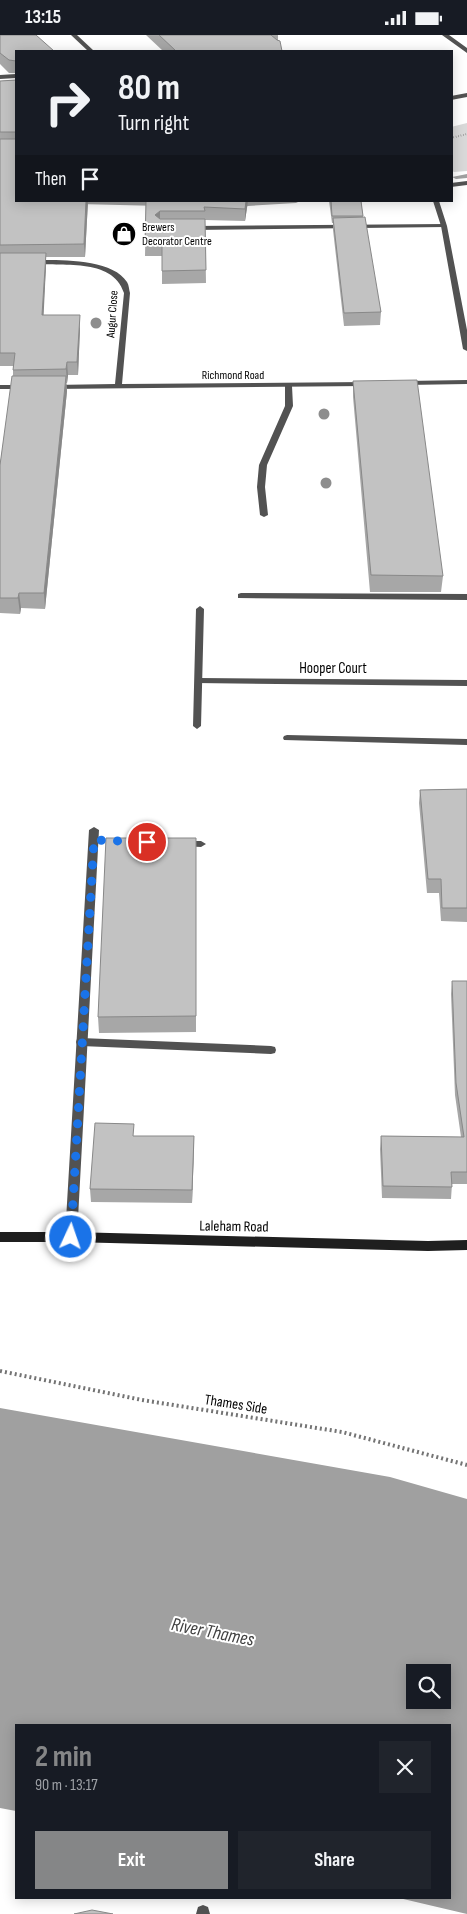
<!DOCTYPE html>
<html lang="en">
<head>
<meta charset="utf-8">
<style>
	:root { --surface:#171b24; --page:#20242c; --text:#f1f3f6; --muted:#9ea1a6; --accent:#858687 }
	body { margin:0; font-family:"Sofia Sans Condensed",sans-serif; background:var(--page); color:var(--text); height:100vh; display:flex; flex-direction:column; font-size:19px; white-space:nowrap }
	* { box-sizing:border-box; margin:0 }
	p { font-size:16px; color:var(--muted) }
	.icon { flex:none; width:28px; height:28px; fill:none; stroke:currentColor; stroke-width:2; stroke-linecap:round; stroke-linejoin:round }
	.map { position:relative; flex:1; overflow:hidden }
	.sheet { position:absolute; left:15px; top:1689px; width:436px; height:175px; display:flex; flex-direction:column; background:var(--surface); border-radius:0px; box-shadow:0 2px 12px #0003 }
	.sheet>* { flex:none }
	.guide { position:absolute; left:15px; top:15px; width:438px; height:152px; border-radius:0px; box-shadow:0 2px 12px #0003; background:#171b24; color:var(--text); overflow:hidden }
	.tools { position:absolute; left:406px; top:1629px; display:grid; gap:10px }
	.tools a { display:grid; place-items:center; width:45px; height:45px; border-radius:0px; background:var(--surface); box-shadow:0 2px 12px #0003; font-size:25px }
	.pin { position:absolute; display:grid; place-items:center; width:42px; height:42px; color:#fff; margin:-21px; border:2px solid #fff; border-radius:50%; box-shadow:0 1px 5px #0007 }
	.me { position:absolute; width:55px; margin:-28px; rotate:3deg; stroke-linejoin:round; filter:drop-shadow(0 0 4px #0008) }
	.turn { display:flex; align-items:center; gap:18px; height:105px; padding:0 20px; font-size:22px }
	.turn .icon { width:65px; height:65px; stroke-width:2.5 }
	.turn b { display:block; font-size:35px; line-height:42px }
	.then { display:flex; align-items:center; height:48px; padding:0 20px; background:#0003; gap:10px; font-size:19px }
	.round { display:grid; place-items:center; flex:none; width:52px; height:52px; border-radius:0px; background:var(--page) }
	.overview { display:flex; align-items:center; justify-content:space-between; height:85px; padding:0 20px }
	h1 { font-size:30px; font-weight:700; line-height:38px; color:var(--accent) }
	.action { display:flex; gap:10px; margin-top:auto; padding:10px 20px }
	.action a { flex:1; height:58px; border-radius:0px; background:var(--accent); color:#fff; font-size:20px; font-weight:700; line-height:58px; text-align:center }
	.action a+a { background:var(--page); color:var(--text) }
	.status { display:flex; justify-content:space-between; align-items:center; height:35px; padding:0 25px; background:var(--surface); direction:ltr }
	.status svg { height:14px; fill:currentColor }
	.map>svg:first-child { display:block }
</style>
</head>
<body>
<div class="status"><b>13:15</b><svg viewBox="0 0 49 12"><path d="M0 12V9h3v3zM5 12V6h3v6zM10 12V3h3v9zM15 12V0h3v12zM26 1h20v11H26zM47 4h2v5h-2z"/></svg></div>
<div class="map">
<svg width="467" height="1879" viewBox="0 0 467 1879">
	<rect width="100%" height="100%" fill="#fff"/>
	<path fill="#d9d9d9" d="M 467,88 L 467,136 L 454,137 L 451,135 L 451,92 Z"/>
	<path fill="#a0a0a0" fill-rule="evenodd" d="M 0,1373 L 390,1442 L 467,1464 L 467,1879 L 399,1863 L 450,1862 L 450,1690 L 16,1690 L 16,1776 L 0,1773 ZM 415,1638 L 442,1638 L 442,1665 L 415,1665 Z"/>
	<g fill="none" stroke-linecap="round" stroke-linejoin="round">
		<path fill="#a0a0a0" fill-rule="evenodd" d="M 467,139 L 467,143 L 456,144 L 452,142 Z
			M 34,166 L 149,166 L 161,167 L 165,169 L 161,171 L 38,168 Z
			M 252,166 L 300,166 L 296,168 L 231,172 L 227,170 L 231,168 Z"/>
		<path stroke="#747474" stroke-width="2" stroke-dasharray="0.5 2" stroke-linecap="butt" d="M 451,103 L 467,99"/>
		<path stroke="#747474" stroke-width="4" stroke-dasharray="2 3" stroke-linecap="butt" d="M 0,1336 L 142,1365 L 342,1397 L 467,1430"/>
		<path fill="#525252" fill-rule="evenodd" d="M 442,0 L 449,0 L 467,13 L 467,18 Z
			M 467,58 L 467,62 L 451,65 L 451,61 Z
			M 444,189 L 446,190 L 446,192 L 192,195 L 189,193 L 192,191 Z
			M 285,349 L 288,349 L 292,351 L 293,371 L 267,430 L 265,452 L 268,480 L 264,482 L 260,480 L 257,452 L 259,430 L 285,371 Z
			M 241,558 L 467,559 L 467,565 L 238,563 L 238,559 Z
			M 200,571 L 204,574 L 201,691 L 197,694 L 193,691 L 196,574 Z
			M 287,700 L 467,704 L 467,710 L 284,705 L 283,703 L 284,701 Z
			M 184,806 L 201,806 L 206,809 L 201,812 L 181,811 L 179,809 Z
			M 81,1003 L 271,1011 L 275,1012 L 276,1015 L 275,1018 L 271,1019 L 81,1011 L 77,1010 L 76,1007 L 77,1004 Z
			M 203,1870 L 208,1872 L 210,1879 L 196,1879 L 198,1872 Z"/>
		<path fill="#525252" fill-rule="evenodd" d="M 71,0 L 77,0 L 94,16 L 88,16 Z
			M 16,39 L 16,43 L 0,44 L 0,40 Z
			M 467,146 L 467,150 L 451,152 L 451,148 Z
			M 433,166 L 439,166 L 447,191 L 467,295 L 467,316 L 463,314 L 441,191 Z
			M 33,225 C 57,225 112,223 127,247 C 129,250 129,255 130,258 L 122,349 L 366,347 L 370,349 L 366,351 L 50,354 L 49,352 L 53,350 L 115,349 L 124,258 C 112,221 60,233 31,228 L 31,226 Z
			M 467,345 L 467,349 L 406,350 L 402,348 L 406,346 Z
			M 0,350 L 24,350 L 28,352 L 24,354 L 0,354 Z
			M 199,643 L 467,645 L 467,651 L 196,648 L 195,646 L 196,644 Z
			M 94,792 L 99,795 L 77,1202 L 75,1205 L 71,1207 L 67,1205 L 65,1202 L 89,795 Z"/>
		<path fill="#1f1f1f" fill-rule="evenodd" d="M 0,1197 L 71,1197 L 428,1206 L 467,1205 L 467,1215 L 428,1216 L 71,1207 L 0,1207 Z"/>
	</g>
	<g fill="#8d8d8d">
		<circle cx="96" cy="288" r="5.5"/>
		<circle cx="324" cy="379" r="5.5"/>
		<circle cx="326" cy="448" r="5.5"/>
	</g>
	<path fill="#a7a7a7" d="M 0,0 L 16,16 L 16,38 L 9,38 L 0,29 Z
		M 146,0 L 278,0 L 278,6 L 282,16 L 163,16 Z
		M 16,45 L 16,166 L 88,166 L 85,222 L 46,222 L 46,231 L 43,280 L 80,293 L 78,340 L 68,340 L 67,348 L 66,348 L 67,356 L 45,574 L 21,573 L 20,579 L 0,578 L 0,430 L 13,341 L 13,331 L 0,331 L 0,46 Z
		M 146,166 L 248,166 L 245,186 L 205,185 L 206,248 L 162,249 L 162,221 L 145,221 Z
		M 329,166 L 361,166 L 363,182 L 381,277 L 380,290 L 344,291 L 333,195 L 333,188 L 332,188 Z
		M 353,346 L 443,541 L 441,557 L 370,557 L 353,362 Z
		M 467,754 L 467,887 L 441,886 L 439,858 L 427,858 L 419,768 L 420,755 Z
		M 196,803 L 196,997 L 99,998 L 98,982 Z
		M 452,946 L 467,946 L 467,1149 L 452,1149 L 451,1164 L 382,1163 L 380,1114 L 381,1101 L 461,1102 L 455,1060 L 451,959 Z
		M 194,1101 L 192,1168 L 91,1167 L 90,1154 Z"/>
	<path fill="#888" d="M 86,166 L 88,166 L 85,222 L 84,209 Z
		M 246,166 L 248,166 L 245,186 L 245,174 Z
		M 160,176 L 160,189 L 155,180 Z
		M 46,218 L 46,231 L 43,293 L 42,280 Z
		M 80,280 L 80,293 L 78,340 L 77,327 Z
		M 67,327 L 68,340 L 67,348 L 66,334 Z
		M 66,341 L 67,356 L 45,574 L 44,558 Z
		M 19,558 L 21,573 L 20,579 L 18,563 Z
		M 194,1101 L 194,1114 L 192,1168 L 192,1155 Z"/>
	<path fill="#c2c2c2" stroke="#888" d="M 0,0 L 36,0 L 54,16 L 16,16 L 16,26 L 9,25 L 0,18 Z
		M 159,0 L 271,0 L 277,5 L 280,6 L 282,16 L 176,16 Z
		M 16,45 L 16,97 L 0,97 L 0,46 Z
		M 16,103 L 16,166 L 86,166 L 84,209 L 0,210 L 0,104 L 15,104 Z
		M 146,166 L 246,166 L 245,174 L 204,172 L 205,176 L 160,176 L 155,180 L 160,184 L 205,184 L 206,235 L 162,236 L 162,209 L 145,209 Z
		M 331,166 L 361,166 L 363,181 L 332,181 Z
		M 365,182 L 381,277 L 344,278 L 333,183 Z
		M 0,218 L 46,218 L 42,280 L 80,280 L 77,327 L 67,327 L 66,334 L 13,335 L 15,318 L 0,318 Z
		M 12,341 L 66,341 L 44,558 L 19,558 L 18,563 L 0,563 L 0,430 Z
		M 417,345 L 443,541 L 371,540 L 353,346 Z
		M 467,754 L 467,873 L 442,873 L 441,844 L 428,844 L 420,755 Z
		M 106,803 L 196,803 L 196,981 L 98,982 Z
		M 452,946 L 467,946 L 467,1137 L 451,1137 L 452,1152 L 383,1151 L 381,1101 L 464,1102 L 456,1048 Z
		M 95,1088 L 134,1089 L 133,1101 L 194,1101 L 192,1155 L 90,1154 Z
		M 92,1875 L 113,1879 L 74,1879 Z"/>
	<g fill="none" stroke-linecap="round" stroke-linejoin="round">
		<path stroke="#1a73e8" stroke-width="9" stroke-dasharray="0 16.2" d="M 71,1202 L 94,805 L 147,807"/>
	</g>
	<defs>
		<g id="shop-disc" transform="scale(1.25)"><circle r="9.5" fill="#000" stroke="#fff"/><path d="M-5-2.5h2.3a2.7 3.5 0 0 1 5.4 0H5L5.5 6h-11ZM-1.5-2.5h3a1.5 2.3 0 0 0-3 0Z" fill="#fff"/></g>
	</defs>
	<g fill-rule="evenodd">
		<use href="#shop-disc" x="124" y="199"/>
	</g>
	<g text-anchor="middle" stroke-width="4" stroke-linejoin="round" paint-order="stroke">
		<g font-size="12" fill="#000" stroke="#fff" text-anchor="start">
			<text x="142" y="196">Brewers<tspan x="142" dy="14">Decorator Centre</tspan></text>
		</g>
		<g font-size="12" fill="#000" stroke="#fff">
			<text transform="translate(112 279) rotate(-86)" y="4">Augur Close</text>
			<text x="233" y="344">Richmond Road</text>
		</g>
		<g font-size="15" fill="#000" stroke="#fff">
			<text x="333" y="638">Hooper Court</text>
			<text transform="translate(234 1191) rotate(1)" y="5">Laleham Road</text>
			<text transform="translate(236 1369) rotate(9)" y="5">Thames Side</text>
		</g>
		<g font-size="19" font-style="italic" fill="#414141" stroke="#fff">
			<text transform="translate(213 1596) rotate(11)" y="7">River Thames</text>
		</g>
	</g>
</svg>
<div class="tools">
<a><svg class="icon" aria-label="search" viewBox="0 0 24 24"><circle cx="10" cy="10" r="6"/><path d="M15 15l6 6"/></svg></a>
</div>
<div class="pin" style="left:147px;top:807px;background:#d93025"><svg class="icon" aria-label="arrive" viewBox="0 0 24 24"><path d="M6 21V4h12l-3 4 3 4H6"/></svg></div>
<svg class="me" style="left:71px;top:1202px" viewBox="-20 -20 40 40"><circle r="17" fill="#1a73e8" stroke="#fff" stroke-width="3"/><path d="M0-11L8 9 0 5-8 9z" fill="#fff"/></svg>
<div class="guide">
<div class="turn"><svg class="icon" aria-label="right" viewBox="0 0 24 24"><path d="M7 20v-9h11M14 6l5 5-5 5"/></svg><div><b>80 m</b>Turn right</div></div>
<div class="then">Then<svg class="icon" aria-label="arrive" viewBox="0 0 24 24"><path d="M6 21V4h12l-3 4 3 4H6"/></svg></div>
</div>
<section class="sheet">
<div class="overview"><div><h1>2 min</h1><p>90 m · 13:17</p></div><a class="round"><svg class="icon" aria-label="close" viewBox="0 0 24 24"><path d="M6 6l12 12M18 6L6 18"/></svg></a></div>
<div class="action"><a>Exit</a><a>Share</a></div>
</section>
</div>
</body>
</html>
